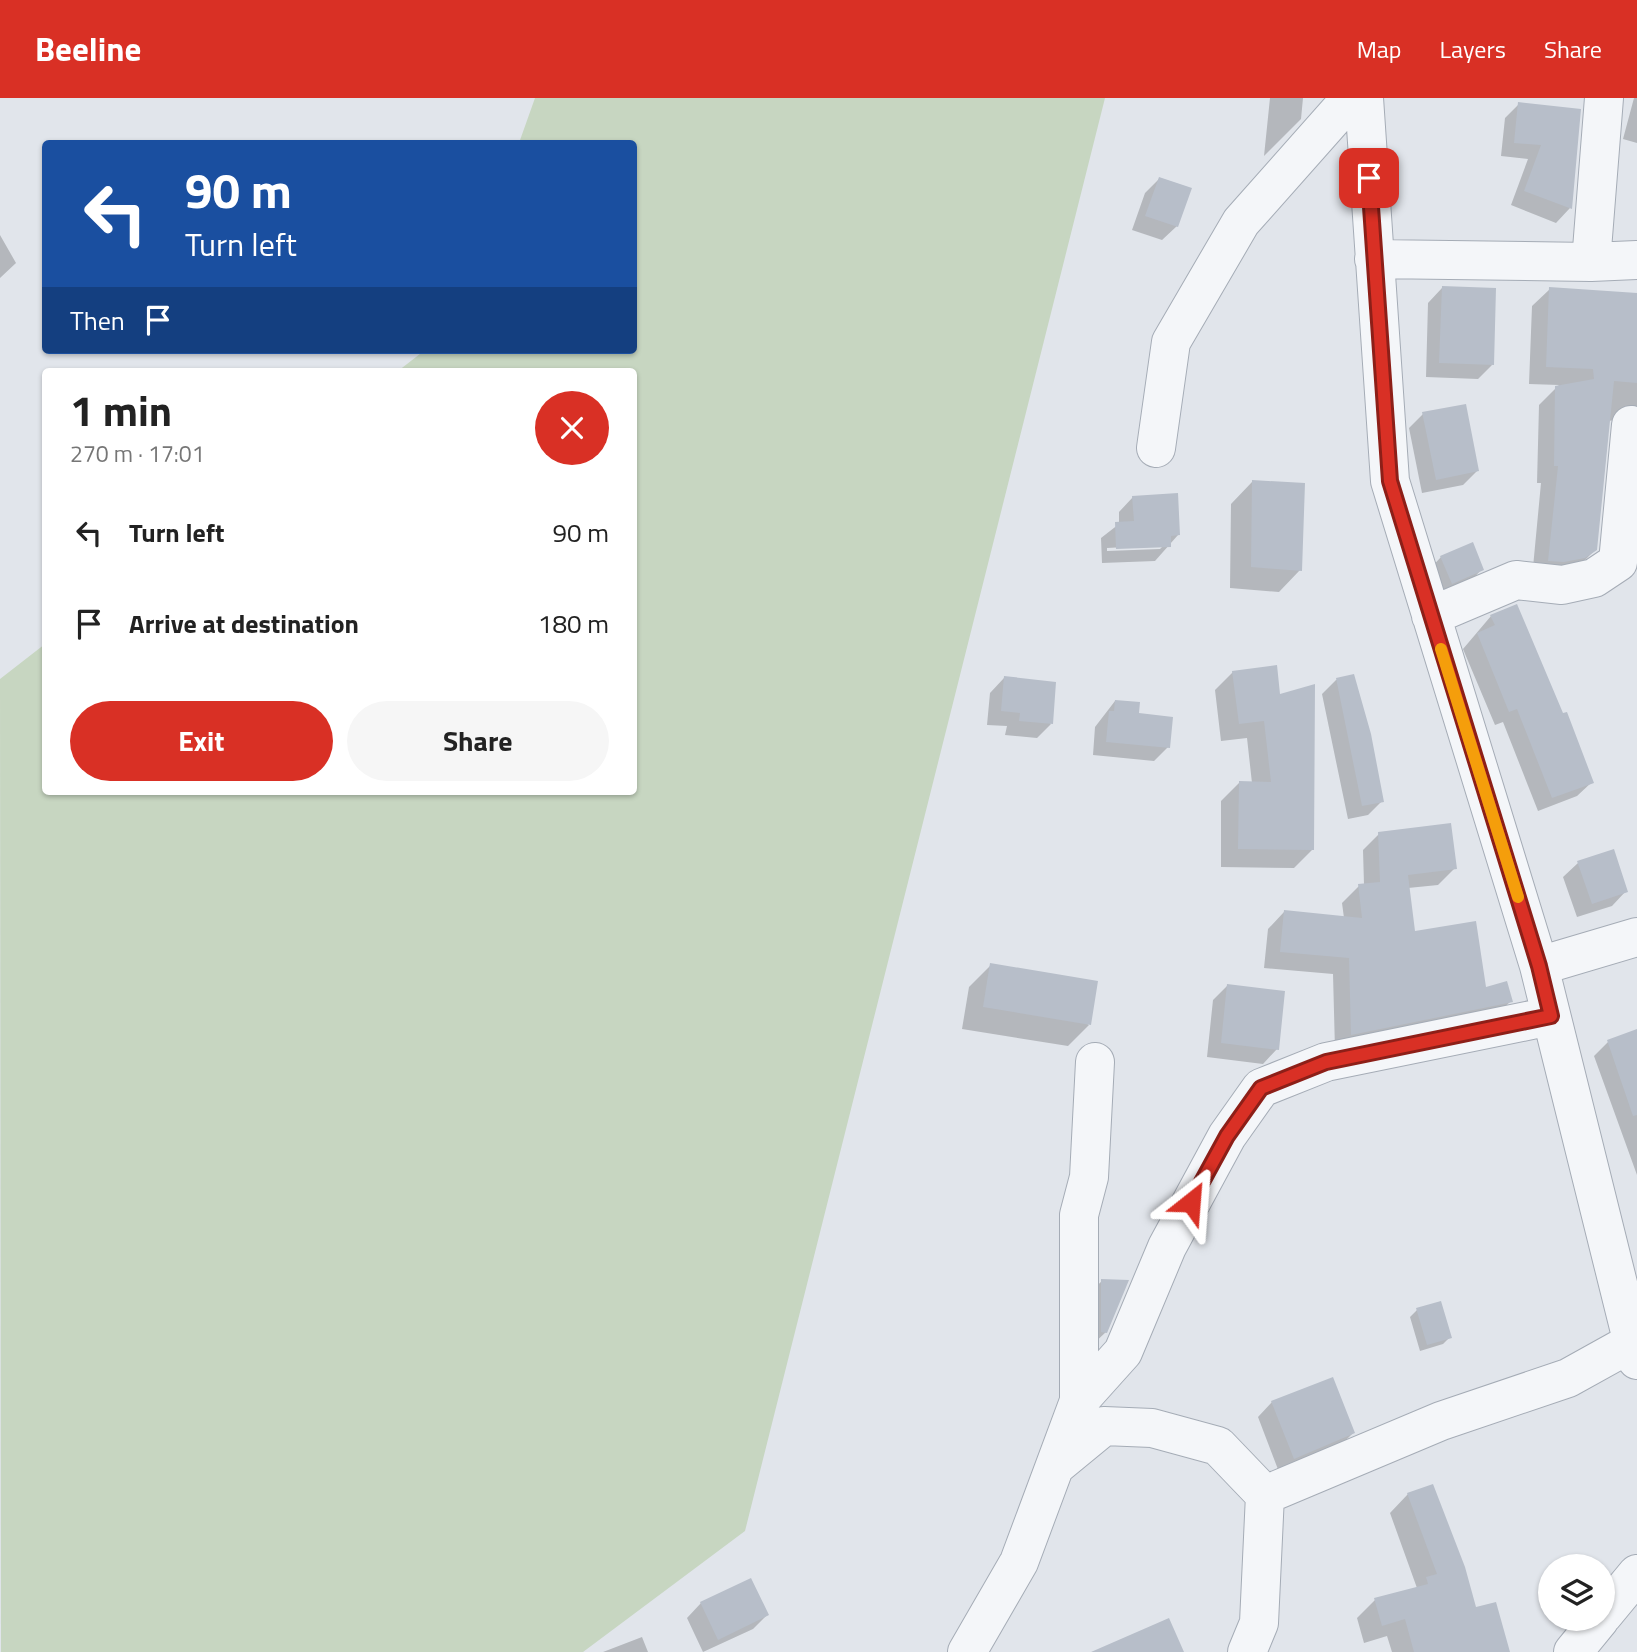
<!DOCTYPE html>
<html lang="en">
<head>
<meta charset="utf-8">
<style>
	:root { --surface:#fff; --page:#f6f6f6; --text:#222; --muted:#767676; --accent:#d93025 }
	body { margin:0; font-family:"Titillium Web",sans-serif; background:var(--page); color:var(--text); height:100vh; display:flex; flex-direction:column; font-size:26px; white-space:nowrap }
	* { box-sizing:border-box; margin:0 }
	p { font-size:23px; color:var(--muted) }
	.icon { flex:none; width:38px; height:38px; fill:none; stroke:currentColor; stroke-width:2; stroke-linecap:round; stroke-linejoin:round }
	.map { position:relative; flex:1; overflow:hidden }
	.details { position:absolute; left:42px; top:270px; width:595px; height:427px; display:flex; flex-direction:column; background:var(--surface); border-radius:7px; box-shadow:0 2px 5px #0004 }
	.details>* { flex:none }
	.guide { position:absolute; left:42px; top:42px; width:595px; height:214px; border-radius:7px; box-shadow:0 2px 5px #0004; background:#1a4fa0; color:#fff; overflow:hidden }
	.controls { position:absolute; left:1538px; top:1456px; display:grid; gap:14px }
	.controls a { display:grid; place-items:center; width:77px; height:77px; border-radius:50%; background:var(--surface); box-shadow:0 2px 5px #0004; font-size:35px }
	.pin { position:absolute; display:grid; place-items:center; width:60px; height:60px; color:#fff; margin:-30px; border-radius:14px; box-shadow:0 4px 10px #0006 }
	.me { position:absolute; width:77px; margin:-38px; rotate:28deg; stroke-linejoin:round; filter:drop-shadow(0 0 5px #0008) }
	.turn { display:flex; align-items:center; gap:24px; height:147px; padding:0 28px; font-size:32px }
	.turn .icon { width:91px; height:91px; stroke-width:2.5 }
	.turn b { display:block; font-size:49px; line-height:60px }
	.then { display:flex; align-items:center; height:66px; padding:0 28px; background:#0003; gap:14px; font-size:26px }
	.round { display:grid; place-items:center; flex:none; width:74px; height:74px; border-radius:37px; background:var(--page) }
	.summary { display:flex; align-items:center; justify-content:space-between; height:119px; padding:0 28px }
	h1 { font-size:42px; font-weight:700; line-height:52px }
	.primary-button { display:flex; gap:14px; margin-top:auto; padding:14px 28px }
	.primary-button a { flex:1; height:80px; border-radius:42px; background:var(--accent); color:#fff; font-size:28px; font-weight:700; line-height:80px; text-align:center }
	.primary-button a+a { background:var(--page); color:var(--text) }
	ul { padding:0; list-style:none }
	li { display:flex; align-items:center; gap:21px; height:91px; padding:0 28px }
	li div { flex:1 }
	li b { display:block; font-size:26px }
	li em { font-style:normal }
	header { display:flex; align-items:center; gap:42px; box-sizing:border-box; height:98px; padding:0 35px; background:var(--accent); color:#fff }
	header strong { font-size:33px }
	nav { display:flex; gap:38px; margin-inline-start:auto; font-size:24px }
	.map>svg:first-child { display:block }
</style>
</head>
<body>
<header>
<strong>Beeline</strong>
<nav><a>Map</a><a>Layers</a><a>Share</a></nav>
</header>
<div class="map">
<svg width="1637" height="1554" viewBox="0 0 1637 1554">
	<rect width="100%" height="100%" fill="#e1e5eb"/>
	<path fill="#c7d6c1" d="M 535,0 L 1105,0 L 745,1433 L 583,1554 L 1,1554 L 0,581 L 45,546 L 46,693 L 634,693 L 634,273 L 398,273 L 425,252 L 634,252 L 634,46 L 519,45 Z"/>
	<path fill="#0003" fill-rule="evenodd" d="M 1270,0 L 1303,0 L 1301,21 L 1264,58 Z
		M 1634,0 L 1637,0 L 1637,45 L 1623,41 Z
		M 1519,6 L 1579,13 L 1570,110 L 1556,125 L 1511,107 L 1528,61 L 1501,58 L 1505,20 Z
		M 1159,81 L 1177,128 L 1162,142 L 1132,132 L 1145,95 Z
		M 0,137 L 16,165 L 0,180 Z
		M 1442,190 L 1492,267 L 1478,281 L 1426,279 L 1428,205 Z
		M 1550,191 L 1637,197 L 1637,387 L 1615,322 L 1608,323 L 1596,451 L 1578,469 L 1532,480 L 1541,385 L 1537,385 L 1539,307 L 1559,287 L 1529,286 L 1532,208 Z
		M 1423,316 L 1478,372 L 1463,387 L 1422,395 L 1409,330 Z
		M 1252,384 L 1300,472 L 1279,494 L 1230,490 L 1231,406 Z
		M 1133,399 L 1178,437 L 1155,463 L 1102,465 L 1101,440 L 1119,426 L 1119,414 ZM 1164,447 L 1160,451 L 1107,453 L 1107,450 Z
		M 1441,459 L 1482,471 L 1468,486 L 1437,499 L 1427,474 Z
		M 1491,518 L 1592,684 L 1577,698 L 1538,713 L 1503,624 L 1495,627 L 1463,551 Z
		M 1233,574 L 1279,598 L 1312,752 L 1294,770 L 1221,769 L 1221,703 L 1239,685 L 1252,685 L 1247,640 L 1221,643 L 1215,592 Z
		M 1353,578 L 1382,703 L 1368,717 L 1348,721 L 1322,596 L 1336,582 Z
		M 1004,580 L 1051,626 L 1037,640 L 1005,637 L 1007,628 L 987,627 L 990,595 Z
		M 1115,603 L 1137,617 L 1168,649 L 1154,663 L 1093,657 L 1095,629 Z
		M 1379,736 L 1455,770 L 1438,787 L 1408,790 L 1413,835 L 1485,891 L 1511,903 L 1494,919 L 1335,952 L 1333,876 L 1264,870 L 1268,831 L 1284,814 L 1344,820 L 1342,805 L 1359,788 L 1364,787 L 1363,752 Z
		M 1578,765 L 1626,793 L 1612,808 L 1577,819 L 1563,779 Z
		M 991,867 L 1089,927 L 1068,948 L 962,931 L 969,889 Z
		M 1227,888 L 1277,951 L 1263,966 L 1207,959 L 1213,902 Z
		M 1636,934 L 1637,937 L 1637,1077 L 1594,958 L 1608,944 Z
		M 1102,1183 L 1106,1234 L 1091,1248 L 1087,1197 Z
		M 1417,1212 L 1450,1239 L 1443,1246 L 1420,1253 L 1410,1219 Z
		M 1272,1304 L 1353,1335 L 1339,1349 L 1279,1374 L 1258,1319 Z
		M 1408,1396 L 1474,1511 L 1508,1554 L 1392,1554 L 1387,1538 L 1364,1545 L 1357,1520 L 1375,1502 L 1417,1490 L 1390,1415 Z
		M 701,1505 L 767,1517 L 753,1531 L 703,1554 L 687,1520 Z
		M 642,1539 L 648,1554 L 603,1554 Z"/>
	<path fill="#b7bec9" d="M 1518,4 L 1581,11 L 1572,111 L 1524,93 L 1541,47 L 1514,45 Z
		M 1159,79 L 1192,90 L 1178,129 L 1145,118 Z
		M 1442,188 L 1496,190 L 1494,267 L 1439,265 Z
		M 1549,189 L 1637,195 L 1637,285 L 1614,283 L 1597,452 L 1585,460 L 1564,464 L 1548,463 L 1558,368 L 1554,368 L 1555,288 L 1594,281 L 1593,271 L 1546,269 Z
		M 1466,306 L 1479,373 L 1436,382 L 1422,314 Z
		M 1252,382 L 1305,385 L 1302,473 L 1251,469 Z
		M 1178,395 L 1180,437 L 1171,438 L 1171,449 L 1116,451 L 1115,424 L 1134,423 L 1132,398 Z
		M 1473,444 L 1484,472 L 1452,486 L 1440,458 Z
		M 1517,506 L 1563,615 L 1567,614 L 1594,685 L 1552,700 L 1517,611 L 1509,614 L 1477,535 L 1495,527 L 1490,517 Z
		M 1277,567 L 1280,596 L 1315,586 L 1314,752 L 1238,751 L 1239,683 L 1271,684 L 1264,623 L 1239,626 L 1232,573 Z
		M 1354,576 L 1371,636 L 1384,704 L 1362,708 L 1336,580 Z
		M 1004,578 L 1056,584 L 1053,626 L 1019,623 L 1020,615 L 1001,613 Z
		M 1115,602 L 1140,604 L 1139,615 L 1173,619 L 1170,650 L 1106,644 L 1109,613 L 1114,613 Z
		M 1451,725 L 1457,771 L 1408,777 L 1415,833 L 1476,823 L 1486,889 L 1507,883 L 1513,904 L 1351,937 L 1349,860 L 1280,854 L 1284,812 L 1362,820 L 1358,786 L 1380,784 L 1378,734 Z
		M 1614,751 L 1628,794 L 1592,806 L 1577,763 Z
		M 990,865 L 1098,883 L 1091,927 L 983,909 Z
		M 1227,886 L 1285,893 L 1279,952 L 1221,945 Z
		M 1637,931 L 1637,1017 L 1633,1018 L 1607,942 Z
		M 1101,1181 L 1129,1182 L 1107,1235 L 1101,1234 Z
		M 1441,1203 L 1452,1240 L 1427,1247 L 1416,1210 Z
		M 1333,1279 L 1355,1335 L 1294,1361 L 1271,1303 Z
		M 1433,1386 L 1465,1469 L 1476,1509 L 1496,1504 L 1510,1554 L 1414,1554 L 1405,1521 L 1382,1528 L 1374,1500 L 1428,1486 L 1426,1479 L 1437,1476 L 1407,1395 Z
		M 751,1480 L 769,1517 L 718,1542 L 700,1504 Z
		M 1169,1520 L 1184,1554 L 1091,1554 Z"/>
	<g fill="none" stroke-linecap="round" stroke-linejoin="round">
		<g stroke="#a5acb6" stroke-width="40">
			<path id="minor" d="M 1364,0 L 1390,383 L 1539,868 L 1637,1262
				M 1374,161 L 1591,164 L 1637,162
				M 1591,164 L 1604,0
				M 1156,350 L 1171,244 L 1241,124 L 1351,0
				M 1431,518 L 1516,482 L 1562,487 L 1594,480 L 1618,464 L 1631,327
				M 1539,868 L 1637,839
				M 1079,1303 L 1079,1117 L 1089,1079 L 1095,964
				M 1059,1365 L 1104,1328 L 1152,1330 L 1218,1348 L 1265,1397
				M 1603,1517 L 1637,1476
				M 967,1554 L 1019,1464 L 1079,1303 L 1123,1254 L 1167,1149 L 1227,1038 L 1261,990 L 1326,964 L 1551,918
				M 1247,1554 L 1259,1525 L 1265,1397 L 1441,1323 L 1568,1280 L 1631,1245
				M 1573,1554 L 1600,1521"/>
		</g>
		<use href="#minor" stroke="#f4f6f9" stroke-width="38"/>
	</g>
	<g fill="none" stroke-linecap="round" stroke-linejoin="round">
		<g stroke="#8d1f18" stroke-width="18">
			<path id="route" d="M 1191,1104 L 1227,1038 L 1261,990 L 1326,964 L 1551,918 L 1539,868 L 1390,383 L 1369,80"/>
		</g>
		<use href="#route" stroke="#d93025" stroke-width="12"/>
		<path stroke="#f59e0b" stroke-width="12" d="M 1441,551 L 1518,799"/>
	</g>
</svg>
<div class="controls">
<a><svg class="icon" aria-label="layers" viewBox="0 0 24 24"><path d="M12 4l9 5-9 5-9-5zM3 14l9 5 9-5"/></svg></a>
</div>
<div class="pin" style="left:1369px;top:80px;background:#d93025"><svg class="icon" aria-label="arrive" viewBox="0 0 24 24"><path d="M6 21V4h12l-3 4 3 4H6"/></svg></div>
<svg class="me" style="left:1191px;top:1104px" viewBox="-20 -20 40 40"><path d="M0-17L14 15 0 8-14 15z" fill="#d93025" stroke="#fff" stroke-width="4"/></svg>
<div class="guide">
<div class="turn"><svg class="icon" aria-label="left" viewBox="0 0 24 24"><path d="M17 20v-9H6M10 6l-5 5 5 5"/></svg><div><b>90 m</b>Turn left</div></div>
<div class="then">Then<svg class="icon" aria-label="arrive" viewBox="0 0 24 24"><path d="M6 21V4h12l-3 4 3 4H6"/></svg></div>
</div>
<section class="details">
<div class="summary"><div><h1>1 min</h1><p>270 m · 17:01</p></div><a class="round" style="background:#d93025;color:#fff"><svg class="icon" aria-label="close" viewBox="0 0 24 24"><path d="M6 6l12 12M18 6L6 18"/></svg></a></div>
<ul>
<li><svg class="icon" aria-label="left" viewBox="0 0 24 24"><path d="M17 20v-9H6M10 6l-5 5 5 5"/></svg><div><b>Turn left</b></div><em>90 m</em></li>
<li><svg class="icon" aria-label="arrive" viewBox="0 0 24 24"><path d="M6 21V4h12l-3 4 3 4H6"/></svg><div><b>Arrive at destination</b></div><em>180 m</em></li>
</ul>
<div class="primary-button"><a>Exit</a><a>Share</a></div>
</section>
</div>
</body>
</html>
